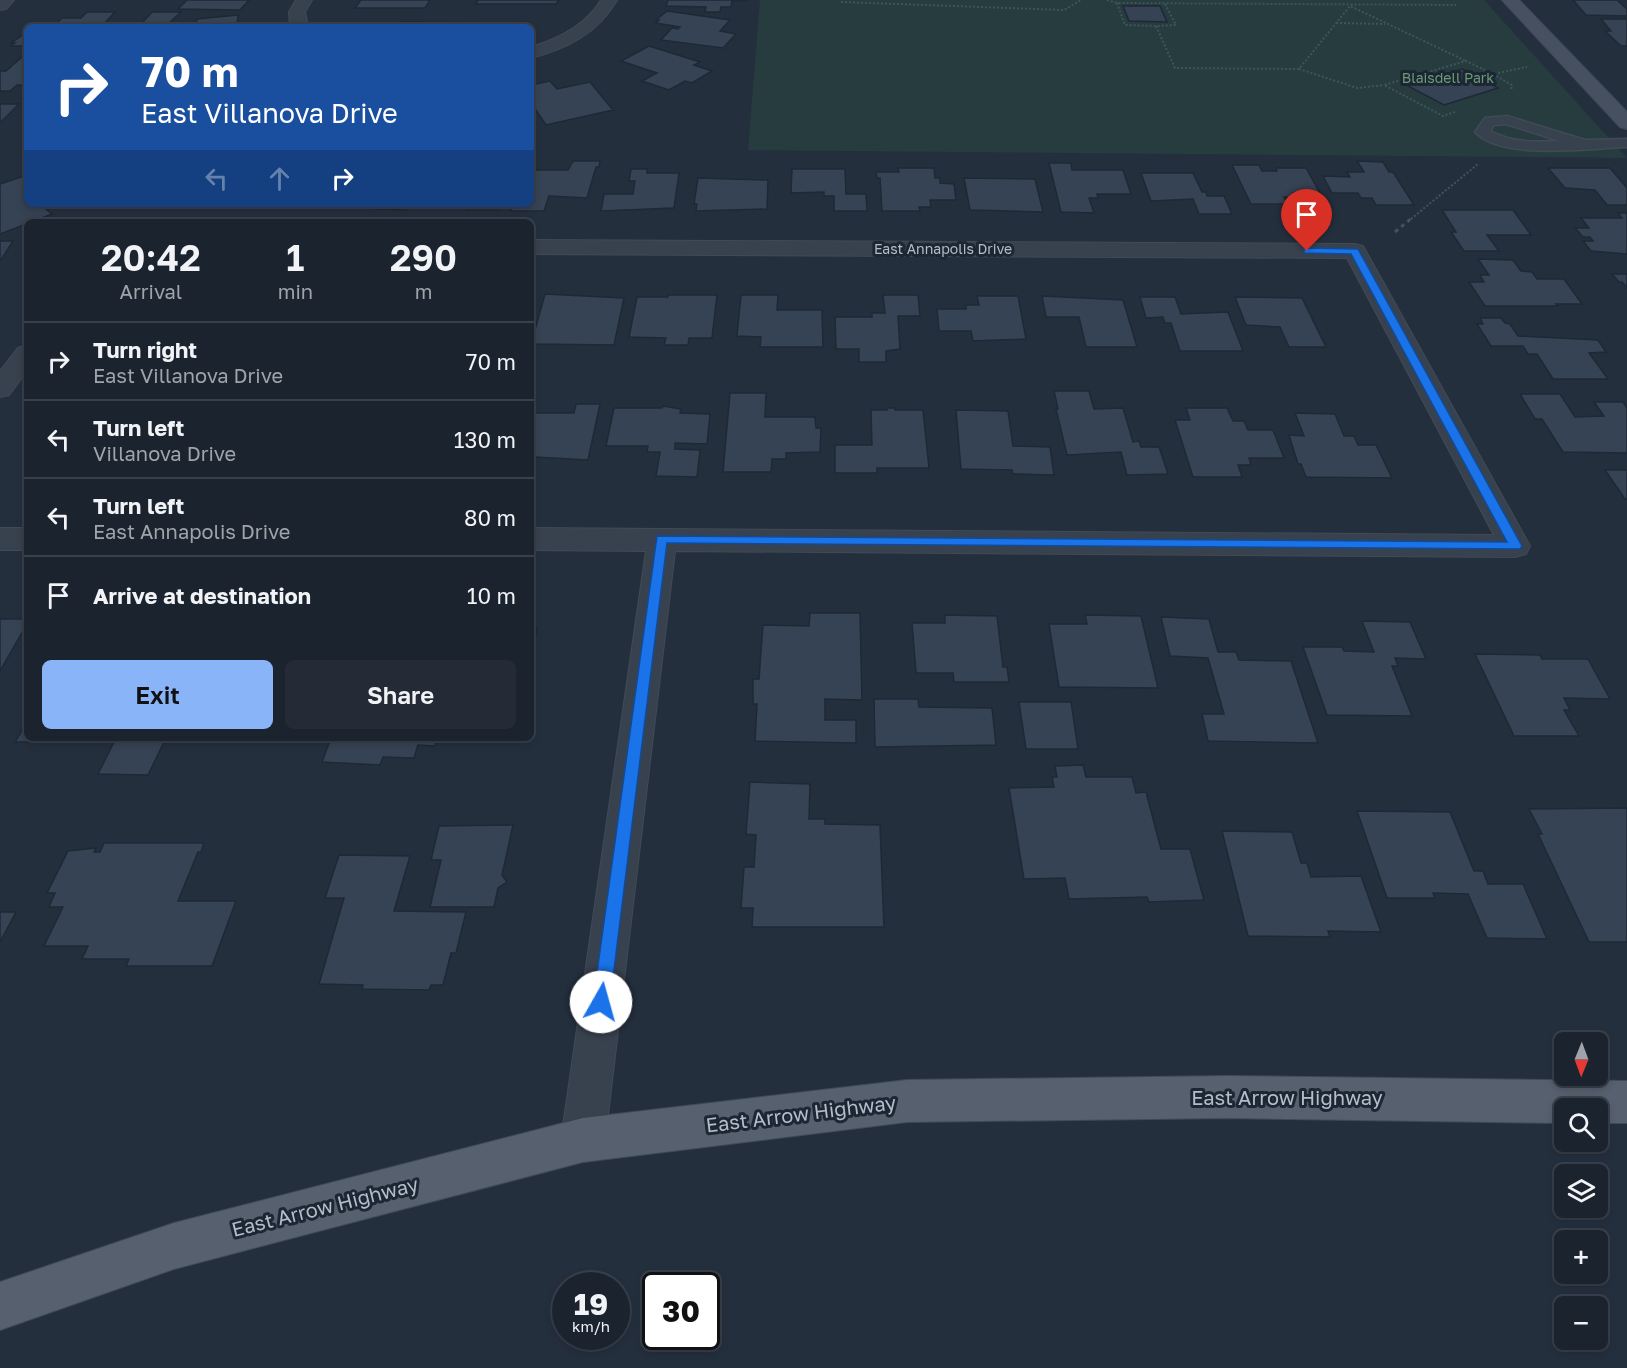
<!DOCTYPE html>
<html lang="en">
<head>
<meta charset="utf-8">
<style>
	:root { --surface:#1b232e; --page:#242b36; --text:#f1f3f6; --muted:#a0a4aa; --line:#39404a; --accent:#8ab4f8 }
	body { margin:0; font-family:"Golos Text",sans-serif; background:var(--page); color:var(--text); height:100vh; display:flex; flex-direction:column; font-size:22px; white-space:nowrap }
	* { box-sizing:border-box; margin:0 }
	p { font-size:20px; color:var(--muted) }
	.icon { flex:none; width:33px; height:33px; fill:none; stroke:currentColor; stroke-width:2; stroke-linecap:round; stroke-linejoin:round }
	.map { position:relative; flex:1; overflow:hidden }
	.drawer { position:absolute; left:24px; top:219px; width:510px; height:522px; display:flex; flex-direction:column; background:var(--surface); border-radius:9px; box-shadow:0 3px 9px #0003,0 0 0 2px var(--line) }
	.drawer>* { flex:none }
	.top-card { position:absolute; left:24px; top:24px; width:510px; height:183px; border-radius:9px; box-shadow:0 3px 9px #0003,0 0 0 2px var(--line); background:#1a4fa0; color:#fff; overflow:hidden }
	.needle { width:39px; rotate:181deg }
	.buttons { position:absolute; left:1554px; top:1032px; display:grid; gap:12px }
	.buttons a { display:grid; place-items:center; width:54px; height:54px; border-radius:9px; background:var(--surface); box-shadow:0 3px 9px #0003,0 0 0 2px var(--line); font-size:30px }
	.speed { position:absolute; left:552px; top:1272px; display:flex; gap:12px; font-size:30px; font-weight:700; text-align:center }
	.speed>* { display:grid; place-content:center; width:78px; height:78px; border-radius:50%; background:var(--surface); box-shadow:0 3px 9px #0003,0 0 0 2px var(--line); line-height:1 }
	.speed small { font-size:15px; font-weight:400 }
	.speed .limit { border:3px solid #111; border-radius:9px; background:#fff; color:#111 }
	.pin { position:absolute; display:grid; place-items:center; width:51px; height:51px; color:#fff; margin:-62px -26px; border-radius:50% 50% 50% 0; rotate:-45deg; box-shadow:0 0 6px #0007 }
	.pin .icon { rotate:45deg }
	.me { position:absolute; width:66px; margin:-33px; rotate:7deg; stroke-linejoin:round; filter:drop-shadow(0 0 4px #0008) }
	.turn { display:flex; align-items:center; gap:21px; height:126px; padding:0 18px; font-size:27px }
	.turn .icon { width:78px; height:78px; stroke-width:2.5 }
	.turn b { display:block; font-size:42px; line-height:51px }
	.lanes { display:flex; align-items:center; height:57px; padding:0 18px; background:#0003; justify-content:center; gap:30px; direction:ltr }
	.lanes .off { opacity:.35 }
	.eta { display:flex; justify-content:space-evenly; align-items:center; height:102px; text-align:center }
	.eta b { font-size:36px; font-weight:600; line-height:42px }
	.button { display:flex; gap:12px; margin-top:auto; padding:12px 18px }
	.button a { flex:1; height:69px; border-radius:9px; background:var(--accent); color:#111; font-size:24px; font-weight:600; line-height:69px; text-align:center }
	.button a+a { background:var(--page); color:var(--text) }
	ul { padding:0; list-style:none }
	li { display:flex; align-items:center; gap:18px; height:78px; padding:0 18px; border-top:2px solid var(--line) }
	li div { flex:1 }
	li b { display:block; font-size:22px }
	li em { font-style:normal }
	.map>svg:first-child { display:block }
</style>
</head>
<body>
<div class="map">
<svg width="1627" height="1368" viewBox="0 0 1627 1368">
	<rect width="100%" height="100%" fill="#242f3e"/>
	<path fill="#263c3f" d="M 760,0 L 1484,0 L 1627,158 L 748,150 Z"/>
	<path fill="#364354" stroke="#1f2835" stroke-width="1.5" d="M 187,0 L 249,0 L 240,10 L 178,9 Z
		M 361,0 L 430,0 L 425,8 L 355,8 Z
		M 478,0 L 559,0 L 556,4 L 476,4 Z
		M 668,0 L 749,0 L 732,1 L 731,7 L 721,7 L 720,12 L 705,12 L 706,7 L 666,6 Z
		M 1573,0 L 1617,0 L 1627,9 L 1627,16 L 1586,15 Z
		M 1123,6 L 1160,6 L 1167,22 L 1129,21 Z
		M 667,11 L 730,20 L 720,31 L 736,34 L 723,48 L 661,40 L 672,28 L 678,29 L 680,27 L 656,23 L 659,20 L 656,20 Z
		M 87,12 L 115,12 L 101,27 L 53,27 L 62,18 L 81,18 Z
		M 152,12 L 181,12 L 165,27 L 147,27 L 151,23 L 142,23 Z
		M 238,15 L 237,26 L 243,27 L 195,27 L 197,19 Z
		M 1601,19 L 1627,19 L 1627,46 L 1621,46 L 1605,31 L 1611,31 Z
		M 401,22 L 504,23 L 502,27 L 398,27 Z
		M 26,33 L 27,46 L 11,46 L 15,43 L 11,43 Z
		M 649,46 L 700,62 L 694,65 L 712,71 L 692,83 L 685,81 L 669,90 L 642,81 L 657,73 L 621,61 Z
		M 23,56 L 27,56 L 27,85 L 17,85 L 10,91 L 0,91 L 0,71 L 6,71 Z
		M 1462,69 L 1486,78 L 1481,79 L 1498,88 L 1444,105 L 1408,86 Z
		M 550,81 L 557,89 L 590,82 L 613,110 L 546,125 L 531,103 L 531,85 Z
		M 0,104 L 19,104 L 0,123 Z
		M 573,161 L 600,161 L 599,167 L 596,167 L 587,198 L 549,196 L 544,211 L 511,211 L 513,204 L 531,204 L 532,170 L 568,170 Z
		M 1357,161 L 1383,162 L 1389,172 L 1393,172 L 1414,205 L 1376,205 L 1372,198 L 1361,198 L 1358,193 L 1332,193 L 1323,176 L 1350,177 L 1347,172 L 1364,172 Z
		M 1049,163 L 1071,163 L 1072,170 L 1123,170 L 1131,194 L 1097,194 L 1098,198 L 1089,198 L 1094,213 L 1061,212 Z
		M 1232,165 L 1259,165 L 1262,171 L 1277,171 L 1276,168 L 1306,168 L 1320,193 L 1293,193 L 1295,197 L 1284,197 L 1288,204 L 1251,204 Z
		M 898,168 L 934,168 L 935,178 L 940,178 L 940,183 L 954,184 L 956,200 L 930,200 L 931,207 L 919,207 L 920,211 L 882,211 L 880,178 L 877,178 L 876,172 L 899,172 Z
		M 1548,168 L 1610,168 L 1627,188 L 1627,205 L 1607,205 L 1595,190 L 1565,188 Z
		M 631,169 L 647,169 L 647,173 L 679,173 L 674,208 L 601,211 L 604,194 L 633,194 L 635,181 L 629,181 Z
		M 792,169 L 845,169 L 846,194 L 866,194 L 867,211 L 834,211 L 834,196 L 824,196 L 824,192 L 791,193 Z
		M 1141,173 L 1193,173 L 1202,192 L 1206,192 L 1207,196 L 1224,196 L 1232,214 L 1199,214 L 1193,199 L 1151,201 Z
		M 27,175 L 27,204 L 48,204 L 42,206 L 52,214 L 0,234 L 0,184 Z
		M 698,178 L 768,180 L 767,209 L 696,211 L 697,204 L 694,204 Z
		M 964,178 L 1035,179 L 1043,212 L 970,210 Z
		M 251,204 L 282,204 L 279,208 L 248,208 Z
		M 338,204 L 411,204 L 408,210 L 336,207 Z
		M 469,204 L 501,204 L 499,210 L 467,210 Z
		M 1442,210 L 1513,210 L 1531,235 L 1487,235 L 1499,251 L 1464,251 L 1451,232 L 1456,232 Z
		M 1618,213 L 1627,213 L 1627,254 L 1591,251 L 1583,241 L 1593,241 L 1590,237 L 1583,237 L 1575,228 L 1589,228 L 1581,218 L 1622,218 Z
		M 0,241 L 13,241 L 1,260 L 0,260 Z
		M 1478,259 L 1513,260 L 1521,271 L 1532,272 L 1537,279 L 1564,279 L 1582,304 L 1556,304 L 1558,306 L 1485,306 L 1469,282 L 1484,282 L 1480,275 L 1489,275 Z
		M 1612,274 L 1627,274 L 1627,288 L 1622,282 L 1619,282 Z
		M 545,294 L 624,298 L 614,345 L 531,344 Z
		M 668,295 L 717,295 L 712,338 L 689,338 L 688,345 L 664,345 L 666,338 L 629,337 L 637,297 L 668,297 Z
		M 741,295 L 778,295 L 777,310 L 822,310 L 823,347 L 760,347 L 761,337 L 737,336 Z
		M 883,295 L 918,295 L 920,316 L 898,316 L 900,349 L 886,351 L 886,362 L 859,362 L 859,349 L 836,349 L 835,317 L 872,317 L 872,313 L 885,313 Z
		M 977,296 L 1018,296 L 1026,339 L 973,341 L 971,331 L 939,331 L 937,309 L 966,309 L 966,305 L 979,305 Z
		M 1042,296 L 1123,300 L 1137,347 L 1086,347 L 1079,317 L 1046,317 Z
		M 1140,297 L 1175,297 L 1181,314 L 1228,312 L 1243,351 L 1180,351 L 1171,323 L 1165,323 L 1163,317 L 1146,318 Z
		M 1235,297 L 1302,298 L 1326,347 L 1289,347 L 1280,327 L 1246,325 Z
		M 1480,318 L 1501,318 L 1505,323 L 1510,324 L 1518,336 L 1598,340 L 1606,352 L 1589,353 L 1608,379 L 1553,379 L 1537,354 L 1528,354 L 1523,346 L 1491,346 L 1477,324 L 1483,324 Z
		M 1054,391 L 1089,391 L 1094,409 L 1123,408 L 1133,442 L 1139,441 L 1141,447 L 1159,447 L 1168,474 L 1127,475 L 1121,452 L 1067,455 L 1056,409 L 1058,409 Z
		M 730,393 L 766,393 L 765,417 L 815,417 L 816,428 L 821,428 L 820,452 L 786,453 L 786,459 L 772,459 L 771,472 L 723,472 Z
		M 1520,394 L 1560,394 L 1575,417 L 1604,416 L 1594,402 L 1623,402 L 1627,408 L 1627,453 L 1563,452 L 1542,419 L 1535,419 Z
		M 576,404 L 600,404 L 588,460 L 535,457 L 531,472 L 531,413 L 574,413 Z
		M 663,406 L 681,409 L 680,413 L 710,414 L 707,444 L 675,443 L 675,449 L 700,450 L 697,477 L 656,476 L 660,452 L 647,452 L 648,446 L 606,446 L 614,408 L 662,408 Z
		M 887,408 L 895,408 L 895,410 L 923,410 L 929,468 L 877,468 L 877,473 L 835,473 L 835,445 L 872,445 L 871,410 L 887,410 Z
		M 1186,408 L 1227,408 L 1233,421 L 1244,421 L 1248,430 L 1273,430 L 1284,458 L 1249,458 L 1251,465 L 1238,465 L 1242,477 L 1193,477 L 1175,420 L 1190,420 Z
		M 956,410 L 1008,411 L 1013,446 L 1050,447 L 1054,475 L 1013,474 L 1012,470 L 961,469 Z
		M 1295,413 L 1335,414 L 1344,436 L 1354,436 L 1358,445 L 1376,445 L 1392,478 L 1306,477 L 1301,464 L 1298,464 L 1289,435 L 1304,436 Z
		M 1605,470 L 1627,470 L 1627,499 L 1625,499 Z
		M 810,613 L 860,613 L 862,700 L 825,699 L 825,720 L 856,720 L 856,743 L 755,741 L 757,704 L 753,704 L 753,679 L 759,679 L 763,625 L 809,626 Z
		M 945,615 L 997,616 L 1003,667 L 1007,667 L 1009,682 L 954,682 L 953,673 L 916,673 L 912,623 L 945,623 Z
		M 1085,615 L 1141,616 L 1158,688 L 1059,687 L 1049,624 L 1087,624 Z
		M 1161,617 L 1209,619 L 1218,652 L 1236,652 L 1239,660 L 1291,661 L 1318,743 L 1208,741 L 1202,714 L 1224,714 L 1208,658 L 1170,656 Z
		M 0,619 L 27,619 L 27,624 L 0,671 Z
		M 1362,621 L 1410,622 L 1426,659 L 1395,658 L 1398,666 L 1392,666 L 1412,716 L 1327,715 L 1303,647 L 1342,647 L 1344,651 L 1374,652 Z
		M 531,628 L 537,628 L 531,667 Z
		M 1475,654 L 1540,655 L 1542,659 L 1588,659 L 1610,699 L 1564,698 L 1570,710 L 1564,710 L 1579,736 L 1514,736 Z
		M 874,699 L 918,699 L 919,707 L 992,708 L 996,745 L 875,747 Z
		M 1019,702 L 1071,702 L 1078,749 L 1026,749 Z
		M 27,722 L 27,738 L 57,738 L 55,742 L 15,742 Z
		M 116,738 L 166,738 L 148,775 L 98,774 Z
		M 331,738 L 437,738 L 435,746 L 418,745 L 414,758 L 383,757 L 380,765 L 322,762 Z
		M 1083,765 L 1086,777 L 1132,777 L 1136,793 L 1146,792 L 1161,849 L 1190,849 L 1204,900 L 1149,902 L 1147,897 L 1069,899 L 1065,878 L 1024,879 L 1009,788 L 1054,787 L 1052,777 L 1057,777 L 1055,766 Z
		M 750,782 L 810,784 L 809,819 L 825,819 L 825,824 L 880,825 L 884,927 L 752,927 L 753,908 L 741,908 L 744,867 L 754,867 L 756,835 L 746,834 Z
		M 1627,808 L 1627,942 L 1589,942 L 1538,834 L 1542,834 L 1529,809 Z
		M 1357,811 L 1450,812 L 1474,871 L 1483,871 L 1488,884 L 1523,884 L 1547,939 L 1487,938 L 1468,894 L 1433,893 L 1435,898 L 1387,898 Z
		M 513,825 L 502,875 L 507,882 L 498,888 L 494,907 L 430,907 L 441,860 L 431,860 L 439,826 Z
		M 1222,831 L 1292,832 L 1301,863 L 1307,863 L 1311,877 L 1361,876 L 1381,932 L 1328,931 L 1330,937 L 1248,936 Z
		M 104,843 L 204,843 L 201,852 L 198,852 L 178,901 L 236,901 L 212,966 L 126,966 L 129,959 L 82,959 L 88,946 L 44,946 L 63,907 L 49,907 L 55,893 L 47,893 L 68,851 L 96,848 L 94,852 L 100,852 Z
		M 339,855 L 410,856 L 394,911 L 466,912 L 456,953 L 451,953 L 443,985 L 431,985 L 429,990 L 362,989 L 363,985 L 319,984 L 344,898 L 325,898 Z
		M 0,912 L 16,912 L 0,942 Z"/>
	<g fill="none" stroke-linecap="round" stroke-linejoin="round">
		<g stroke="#414a57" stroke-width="3">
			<path id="lane" d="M 1507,116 L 1585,140 L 1627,139 L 1627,147 C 1590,148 1502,161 1475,132 L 1485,118 ZM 1506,124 L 1560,141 C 1533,142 1514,143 1490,131 L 1494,125 Z"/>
		</g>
		<g stroke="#414a57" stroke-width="2">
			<path id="street" d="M 0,0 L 14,0 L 6,9 L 0,10 Z
				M 296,0 L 312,0 L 305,12 L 308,27 L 290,27 L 289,12 Z
				M 601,0 L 617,0 C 598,33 567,49 531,58 L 531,47 C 558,39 586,25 601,0 Z
				M 531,240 L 1355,244 L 1363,246 L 1530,546 L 1526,554 L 1515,557 L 675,551 L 605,1140 L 599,1156 L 583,1162 L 567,1156 L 561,1140 L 646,551 L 531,550 L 531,528 L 1494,535 L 1347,258 L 531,254 Z
				M 27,345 L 27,371 L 9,395 L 0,397 L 0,371 L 18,348 Z
				M 0,528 L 27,528 L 27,550 L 0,550 Z"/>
		</g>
		<g stroke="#414a57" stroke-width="2">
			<path id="secondary" d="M 1502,0 L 1519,0 L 1627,112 L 1627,129 L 1620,127 Z"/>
		</g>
		<g stroke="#414a57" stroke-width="2">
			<path id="primary" d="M 1227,1076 L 1627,1081 L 1627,1123 L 1598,1123 L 1598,1108 L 1564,1108 L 1564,1123 L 1227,1118 L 907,1122 L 583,1162 L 174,1269 L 0,1330 L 0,1282 L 174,1223 L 583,1118 L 907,1080 Z"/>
		</g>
		<path stroke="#3f5557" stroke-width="2" stroke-dasharray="2 2" stroke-linecap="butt" d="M 1107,0 L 1117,3 L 1456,5
			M 841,2 L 1064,10 L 1081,0
			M 1117,3 L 1125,25 L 1156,26
			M 1165,4 L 1176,25 L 1156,26 L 1175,68 L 1299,69 L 1350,6 L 1466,61
			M 1336,23 L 1385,24
			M 1299,69 L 1357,88 L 1384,85
			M 1493,74 L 1512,85 L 1511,91
			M 1455,112 L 1443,116 L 1384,85 L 1466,61 L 1493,74 L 1527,67
			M 1411,219 L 1478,164"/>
		<path stroke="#3f5557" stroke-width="3" stroke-dasharray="4 4" stroke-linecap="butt" d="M 1395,232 L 1413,217"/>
		<use href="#lane" fill="#38414e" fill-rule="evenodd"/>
		<use href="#street" fill="#38414e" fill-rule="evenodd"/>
		<use href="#secondary" fill="#465061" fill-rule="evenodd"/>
		<use href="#primary" fill="#56606e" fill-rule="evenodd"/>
	</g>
	<path fill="#1a73e8" stroke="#114b97" stroke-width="1.5" d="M 1307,248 L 1358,249 L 1522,546 L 1520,549 L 667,543 L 610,1002 L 607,1007 L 601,1010 L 595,1007 L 593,1002 L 657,536 L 1507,542 L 1351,254 L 1304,253 L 1304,249 Z"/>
	<g text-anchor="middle" stroke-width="6" stroke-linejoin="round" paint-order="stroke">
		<g font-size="14" fill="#6b9a76" stroke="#1d2633">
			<text x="1448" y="83">Blaisdell Park</text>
		</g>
		<g font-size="14" fill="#b4bcc9" stroke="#1d2633">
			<text x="943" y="254">East Annapolis Drive</text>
		</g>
		<g font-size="20" fill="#b4bcc9" stroke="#1d2633">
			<text x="1287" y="1105">East Arrow Highway</text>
			<text transform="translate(801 1114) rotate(-7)" y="7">East Arrow Highway</text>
			<text transform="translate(325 1207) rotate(-14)" y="7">East Arrow Highway</text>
		</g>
	</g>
</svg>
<div class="buttons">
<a><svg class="needle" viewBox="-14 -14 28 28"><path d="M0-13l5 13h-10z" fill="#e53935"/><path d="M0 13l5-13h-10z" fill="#a0a4aa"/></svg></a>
<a><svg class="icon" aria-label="search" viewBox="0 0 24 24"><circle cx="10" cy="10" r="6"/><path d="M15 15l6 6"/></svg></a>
<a><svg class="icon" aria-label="layers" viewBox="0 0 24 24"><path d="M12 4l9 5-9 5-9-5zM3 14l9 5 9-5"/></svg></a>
<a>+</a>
<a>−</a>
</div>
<div class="speed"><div>19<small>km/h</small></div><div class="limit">30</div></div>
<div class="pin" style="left:1307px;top:251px;background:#d93025"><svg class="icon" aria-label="arrive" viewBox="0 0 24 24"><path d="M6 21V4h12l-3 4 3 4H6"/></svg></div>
<svg class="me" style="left:601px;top:1002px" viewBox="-20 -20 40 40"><circle r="19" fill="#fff"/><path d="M0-13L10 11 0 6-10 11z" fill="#1a73e8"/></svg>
<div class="top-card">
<div class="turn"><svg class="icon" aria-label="right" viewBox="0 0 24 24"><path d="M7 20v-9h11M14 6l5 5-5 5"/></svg><div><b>70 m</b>East Villanova Drive</div></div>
<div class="lanes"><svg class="icon off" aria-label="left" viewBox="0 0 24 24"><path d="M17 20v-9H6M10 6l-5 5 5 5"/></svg><svg class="icon off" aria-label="ahead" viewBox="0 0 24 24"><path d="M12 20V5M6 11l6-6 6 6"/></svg><svg class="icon" aria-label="right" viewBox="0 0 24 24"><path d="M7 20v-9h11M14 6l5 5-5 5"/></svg></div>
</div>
<section class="drawer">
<div class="eta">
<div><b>20:42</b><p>Arrival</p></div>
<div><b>1</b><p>min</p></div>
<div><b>290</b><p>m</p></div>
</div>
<ul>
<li><svg class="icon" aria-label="right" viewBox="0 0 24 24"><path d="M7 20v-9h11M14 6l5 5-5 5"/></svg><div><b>Turn right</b><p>East Villanova Drive</p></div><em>70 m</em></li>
<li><svg class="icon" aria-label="left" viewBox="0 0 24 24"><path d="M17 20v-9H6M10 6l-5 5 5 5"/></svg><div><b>Turn left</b><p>Villanova Drive</p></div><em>130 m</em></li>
<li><svg class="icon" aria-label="left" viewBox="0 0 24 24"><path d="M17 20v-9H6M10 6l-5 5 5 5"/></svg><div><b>Turn left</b><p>East Annapolis Drive</p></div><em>80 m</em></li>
<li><svg class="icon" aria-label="arrive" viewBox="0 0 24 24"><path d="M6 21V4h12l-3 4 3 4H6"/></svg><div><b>Arrive at destination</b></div><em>10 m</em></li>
</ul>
<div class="button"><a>Exit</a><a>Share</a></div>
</section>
</div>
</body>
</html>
